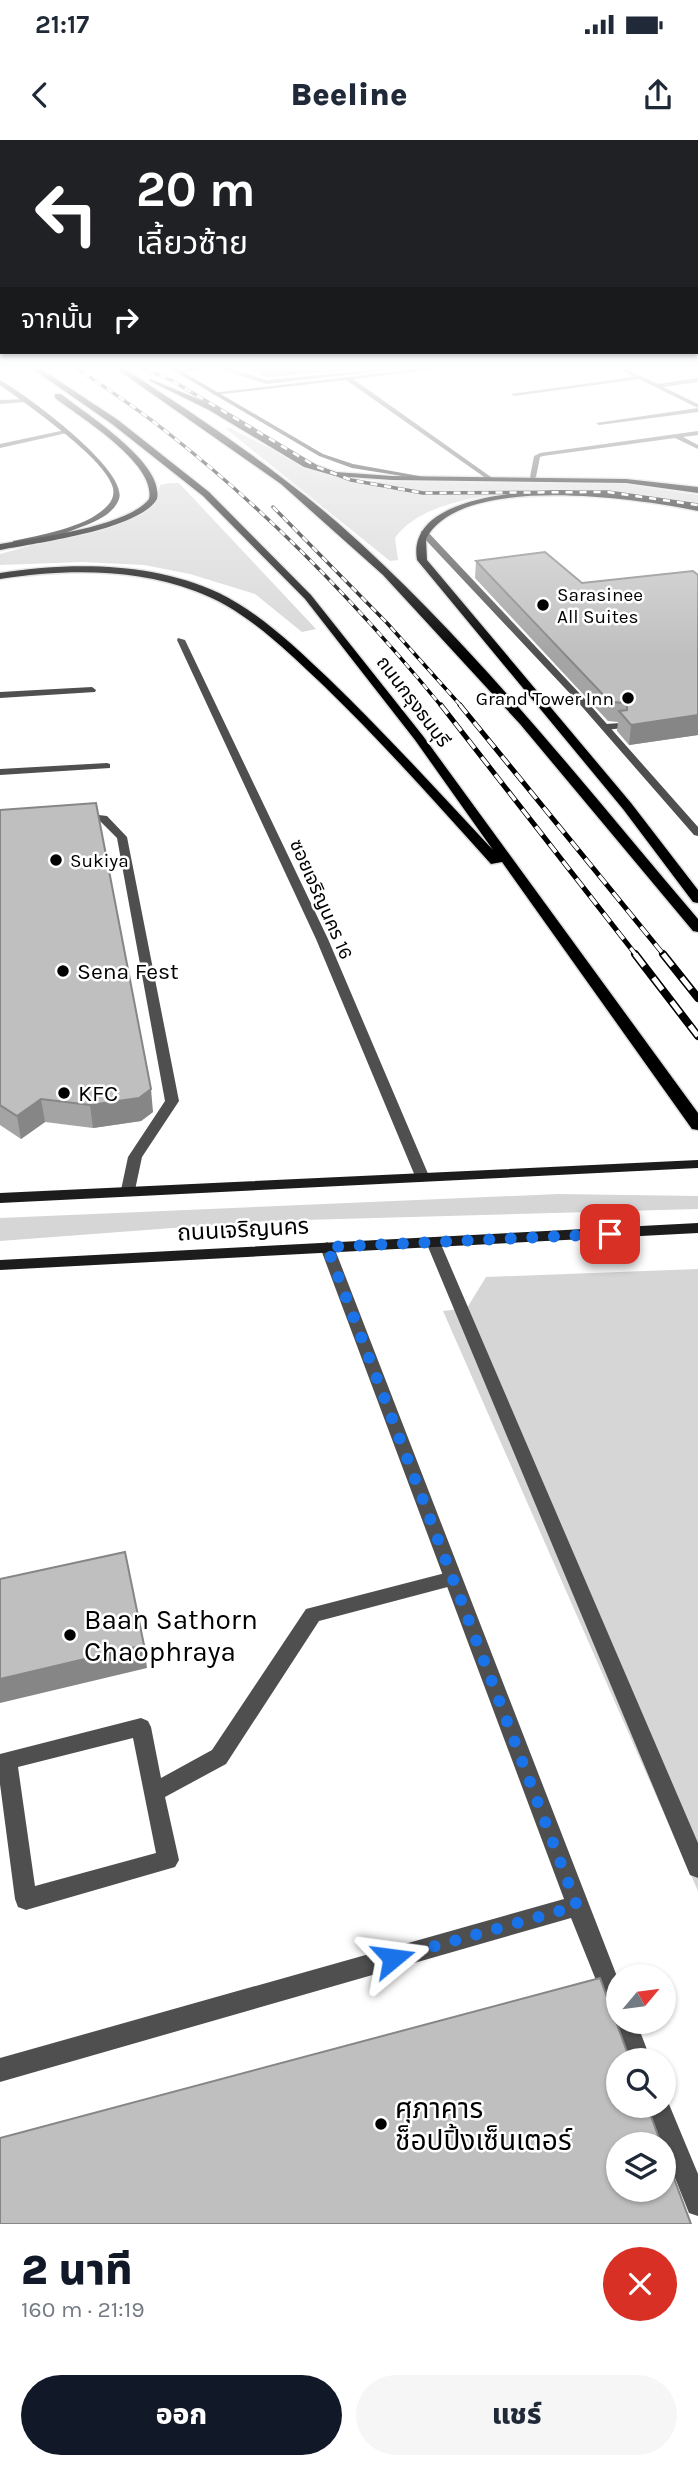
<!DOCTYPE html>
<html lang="th">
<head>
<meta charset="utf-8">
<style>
	:root { --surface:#fff; --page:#f6f6f7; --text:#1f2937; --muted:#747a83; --accent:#111827 }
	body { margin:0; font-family:Karla,"Noto Sans Thai",sans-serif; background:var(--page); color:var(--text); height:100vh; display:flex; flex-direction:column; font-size:26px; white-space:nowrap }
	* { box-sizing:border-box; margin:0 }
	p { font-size:23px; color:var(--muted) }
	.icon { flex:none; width:38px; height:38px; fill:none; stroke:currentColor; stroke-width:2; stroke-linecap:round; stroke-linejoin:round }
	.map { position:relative; height:2084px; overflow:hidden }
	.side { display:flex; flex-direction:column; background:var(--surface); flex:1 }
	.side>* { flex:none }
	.guide { position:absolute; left:0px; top:0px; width:698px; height:214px; box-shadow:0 2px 5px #0004; background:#202124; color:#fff; overflow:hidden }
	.needle { width:46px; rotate:61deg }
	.buttons { position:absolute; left:606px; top:1824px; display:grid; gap:14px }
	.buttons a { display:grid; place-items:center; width:70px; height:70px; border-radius:50%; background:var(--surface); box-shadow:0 2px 5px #0004; font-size:35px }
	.pin { position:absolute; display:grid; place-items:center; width:60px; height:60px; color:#fff; margin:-30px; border-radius:14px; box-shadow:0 4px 10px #0006 }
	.me { position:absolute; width:77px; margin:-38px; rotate:74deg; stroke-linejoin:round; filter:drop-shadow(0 0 5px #0008) }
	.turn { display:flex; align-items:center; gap:24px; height:147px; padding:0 21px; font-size:32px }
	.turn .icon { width:91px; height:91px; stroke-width:2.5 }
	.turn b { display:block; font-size:49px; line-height:60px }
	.then { display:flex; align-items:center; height:66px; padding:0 21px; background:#0003; gap:14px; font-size:26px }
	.round { display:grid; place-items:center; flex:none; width:74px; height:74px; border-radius:37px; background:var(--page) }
	.headline { display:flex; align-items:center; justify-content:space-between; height:119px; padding:0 21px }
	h1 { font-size:42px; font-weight:800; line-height:52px; color:var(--accent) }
	.cta { display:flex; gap:14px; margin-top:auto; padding:14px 21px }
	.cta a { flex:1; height:80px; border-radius:42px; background:var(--accent); color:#fff; font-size:28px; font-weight:800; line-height:80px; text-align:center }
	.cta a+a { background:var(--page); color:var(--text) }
	.status { display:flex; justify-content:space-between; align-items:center; height:49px; padding:0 35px; background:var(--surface); direction:ltr }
	.status svg { height:19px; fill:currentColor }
	header { display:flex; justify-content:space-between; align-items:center; height:91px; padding:0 21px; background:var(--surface); font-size:32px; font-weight:800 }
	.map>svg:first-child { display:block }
</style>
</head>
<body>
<div class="status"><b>21:17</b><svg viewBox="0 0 49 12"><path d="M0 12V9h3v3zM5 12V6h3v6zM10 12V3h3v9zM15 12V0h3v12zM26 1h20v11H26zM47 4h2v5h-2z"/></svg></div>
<header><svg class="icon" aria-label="back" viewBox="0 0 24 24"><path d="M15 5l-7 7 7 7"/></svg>Beeline<svg class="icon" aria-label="share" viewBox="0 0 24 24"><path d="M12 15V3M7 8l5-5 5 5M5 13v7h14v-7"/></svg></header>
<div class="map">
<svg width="698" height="2084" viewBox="0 0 698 2084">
	<rect width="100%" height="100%" fill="#fff"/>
	<path fill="#d6d6d6" d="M 225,288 L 230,288 L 319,333 L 352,341 L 625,344 L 698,355 L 698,366 C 629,351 440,333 395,398 L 398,420 L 390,421 Z
		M 170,343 L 179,343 L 316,489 L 302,492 L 255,454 L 190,434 L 144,425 L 82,422 L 0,425 L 0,414 L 140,376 C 155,366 156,361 160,345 Z
		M 558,1054 L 698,1056 L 698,1069 L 267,1081 L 0,1101 L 0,1078 Z
		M 698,1129 L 698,1751 L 443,1171 L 467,1168 L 486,1137 Z"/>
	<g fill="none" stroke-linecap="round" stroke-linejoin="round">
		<g stroke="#dbdbdb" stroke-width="3">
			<path id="primary" d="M 27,225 L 35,225 L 118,280 L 209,352 L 311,455 L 423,596 L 698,973 L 698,990 L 692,989 L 502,722 L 491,724 C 436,663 382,602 323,545 C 285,509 245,469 195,451 C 133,428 64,429 0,439 L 0,433 C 72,422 152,422 219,453 C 260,473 295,507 328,538 C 385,593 439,652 493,710 L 415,600 L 305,459 L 203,356 L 112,284 Z
				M 111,225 L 119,225 C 194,274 270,324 338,383 C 472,501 583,644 698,779 L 698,792 L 693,791 L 520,584 L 383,435 L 281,344 Z
				M 150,239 L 215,266 L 310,323 L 336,332 L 392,336 L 626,339 L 698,347 L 698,353 L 626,343 L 392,340 L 335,336 L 304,327 L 209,270 L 150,241 Z
				M 55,254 L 61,254 C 86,274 165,323 157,359 C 139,390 35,403 0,410 L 0,404 C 35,398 127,387 149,359 C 157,324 80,277 55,258 Z
				M 562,350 L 637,355 L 698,365 L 698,371 C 638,359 461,332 426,399 L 427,420 L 631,663 L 698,750 L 698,763 L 693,762 L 623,669 L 417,420 C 406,357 521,351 562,350 Z"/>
		</g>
		<path fill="#4f4f4f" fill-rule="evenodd" d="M 212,225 L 221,225 L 266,240 L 434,225 L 266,244 L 218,228 L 177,233 L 174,231 Z
			M 698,268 L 698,272 L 599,285 L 596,283 Z
			M 620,583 L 623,584 L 623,588 L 606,590 L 601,587 L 606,584 Z
			M 82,673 L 107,676 L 127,697 L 179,961 L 142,1017 L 135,1050 L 128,1055 L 121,1050 L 128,1017 L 165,961 L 117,698 L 100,681 L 78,678 L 78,674 Z
			M 433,1097 L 440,1102 L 698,1703 L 698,1738 L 690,1735 L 426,1102 Z
			M 453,1431 L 459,1434 L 462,1439 L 459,1444 L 319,1481 L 226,1624 L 165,1657 L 179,1720 L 175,1727 L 26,1770 L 18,1767 L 15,1759 L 0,1644 L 0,1614 L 141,1578 L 148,1581 L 151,1587 L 161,1638 L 212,1610 L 306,1469 ZM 133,1598 L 156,1713 L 35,1746 L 18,1627 Z"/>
		<path fill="#4f4f4f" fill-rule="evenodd" d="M 452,225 L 470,225 L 353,239 L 491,337 L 491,339 L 487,339 L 346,240 L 214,255 L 211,253 Z
			M 611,225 L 623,227 L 652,225 L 628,230 L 658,244 L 698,238 L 698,242 L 663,247 L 698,264 L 698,268 L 639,239 L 514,256 L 511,254 L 634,237 Z
			M 27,259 L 25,262 L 0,264 L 0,260 Z
			M 65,290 L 67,293 L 0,308 L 0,304 Z
			M 698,291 L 698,295 L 683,297 L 698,305 L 698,309 L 675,298 L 543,316 L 540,317 L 536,337 L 533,339 L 530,337 L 534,316 L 540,313 Z
			M 421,391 L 427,391 L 583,557 L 698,687 L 698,696 L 694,695 L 577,561 L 421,395 Z
			M 178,498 L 185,500 L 328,799 L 429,1036 L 427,1039 L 422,1040 L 415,1036 L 316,799 L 177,500 Z
			M 92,547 L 96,550 L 95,552 L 0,558 L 0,552 Z
			M 107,623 L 110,624 L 110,628 L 0,635 L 0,629 Z
			M 327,1102 L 334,1107 L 618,1839 L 618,1881 L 636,1881 L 651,1920 L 627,1920 L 613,1881 L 614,1877 L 610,1875 L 571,1778 L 0,1942 L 0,1918 L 564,1759 L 320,1107 Z
			M 663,1955 L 666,1957 L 698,2034 L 698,2076 L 689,2073 L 646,1965 L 663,1965 Z"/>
		<path fill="#1c1c1c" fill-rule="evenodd" d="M 164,225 L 171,225 L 323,314 L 353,324 L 430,338 L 427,340 L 352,328 L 319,316 Z
			M 0,240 C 24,253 129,330 119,359 C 114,374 95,382 81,387 C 61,395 35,405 13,405 L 13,401 C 41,395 89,387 108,365 C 113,360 115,352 112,345 C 102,316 26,264 0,245 Z
			M 698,1020 L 698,1028 L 0,1063 L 0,1053 Z
			M 698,1083 L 698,1093 L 0,1130 L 0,1120 Z"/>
		<use href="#primary" fill="#000" fill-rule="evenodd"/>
		<g stroke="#000" stroke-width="3.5">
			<path id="rail-far2" d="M 72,225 C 104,247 137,268 168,293 C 270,373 360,467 442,567
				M 134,225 L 171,240 L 317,327 L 351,340 L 423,353 L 608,352 L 698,365
				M 273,367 L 387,483 L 462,567"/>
		</g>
		<g stroke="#000" stroke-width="5">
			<path id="rail-far1" d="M 441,565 L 636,815
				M 460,565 L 664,815"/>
		</g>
		<g stroke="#000" stroke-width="8">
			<path id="rail" d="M 635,814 L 698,896
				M 663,814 L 698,858"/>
		</g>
		<use href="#rail-far2" stroke="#fff" stroke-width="2.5" stroke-dasharray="7" stroke-linecap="butt"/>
		<use href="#rail-far1" stroke="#fff" stroke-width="3.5" stroke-dasharray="11" stroke-linecap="butt"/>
		<use href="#rail" stroke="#fff" stroke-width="5" stroke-dasharray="15" stroke-linecap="butt"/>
	</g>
	<path fill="#a4a4a4" d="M 245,225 L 404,225 L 266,237 Z
		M 476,421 L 582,443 L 698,435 L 698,595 L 629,605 L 617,591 L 618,582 L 608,581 L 475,438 Z
		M 0,670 L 153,972 L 141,981 L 93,988 L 45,982 L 21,999 L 0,985 Z"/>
	<path fill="#868686" d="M 278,225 L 404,225 L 266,237 L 266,226 Z
		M 698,574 L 698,595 L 629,605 L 631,585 Z
		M 151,949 L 153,972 L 141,981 L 93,988 L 90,965 Z
		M 41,959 L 45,982 L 21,999 L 17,976 Z
		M 144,1505 L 147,1528 L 0,1563 L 0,1539 Z"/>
	<path fill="#bfbfbf" stroke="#868686" stroke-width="2" d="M 545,412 L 582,443 L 693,431 L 698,435 L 698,575 L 631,585 L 619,571 L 627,570 L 627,563 L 610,562 L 476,421 Z
		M 96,663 L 151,949 L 139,958 L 90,965 L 41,959 L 17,976 L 0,965 L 0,670 Z
		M 125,1412 L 144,1505 L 0,1539 L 0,1439 Z
		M 600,1838 L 630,1920 L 618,1920 L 618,1965 L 647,1965 L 661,2004 L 618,2004 L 618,2049 L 663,2049 L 663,2009 L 691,2084 L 0,2084 L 0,1998 Z"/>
	<linearGradient id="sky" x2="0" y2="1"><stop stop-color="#8aabca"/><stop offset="0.44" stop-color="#fff"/><stop offset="1" stop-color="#fff" stop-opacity="0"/></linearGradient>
	<rect width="698" height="517" fill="url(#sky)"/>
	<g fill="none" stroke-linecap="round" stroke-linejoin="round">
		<path stroke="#1a73e8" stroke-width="12" stroke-dasharray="0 21.6" d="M 393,1818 L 577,1766 L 327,1107 L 610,1094"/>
	</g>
	<g fill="#000" stroke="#fff" stroke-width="2.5">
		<circle cx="543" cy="465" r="7"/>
		<circle cx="628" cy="558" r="7"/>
		<circle cx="56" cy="720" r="7"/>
		<circle cx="63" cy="831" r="7"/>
		<circle cx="64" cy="953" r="7"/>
		<circle cx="70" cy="1495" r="7"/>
		<circle cx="381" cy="1984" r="7"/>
	</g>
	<g text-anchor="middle" stroke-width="5" stroke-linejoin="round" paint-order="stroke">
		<g font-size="19" fill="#000" stroke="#fff" text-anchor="start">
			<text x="557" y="461">Sarasinee<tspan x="557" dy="22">All Suites</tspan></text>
			<text x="614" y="565" text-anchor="end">Grand Tower Inn</text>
			<text x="70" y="727">Sukiya</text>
		</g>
		<g font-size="19" fill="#000" stroke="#fff">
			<text transform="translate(414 561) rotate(53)" y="7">ถนนกรุงธนบุรี</text>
			<text transform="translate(322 759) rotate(66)" y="7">ซอยเจริญนคร 16</text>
		</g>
		<g font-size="23" fill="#000" stroke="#fff" text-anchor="start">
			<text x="77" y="839">Sena Fest</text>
			<text x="78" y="961">KFC</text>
		</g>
		<g font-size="23" fill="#000" stroke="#fff">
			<text transform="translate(243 1089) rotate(-3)" y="8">ถนนเจริญนคร</text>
		</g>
		<g font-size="28" fill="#000" stroke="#fff" text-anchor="start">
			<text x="84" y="1489">Baan Sathorn<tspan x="84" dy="32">Chaophraya</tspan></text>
			<text x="395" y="1978">ศุภาคาร<tspan x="395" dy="32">ช็อปปิ้งเซ็นเตอร์</tspan></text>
		</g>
	</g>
</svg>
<div class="buttons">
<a><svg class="needle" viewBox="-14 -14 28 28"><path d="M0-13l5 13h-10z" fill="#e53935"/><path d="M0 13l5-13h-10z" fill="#747a83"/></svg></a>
<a><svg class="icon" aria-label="search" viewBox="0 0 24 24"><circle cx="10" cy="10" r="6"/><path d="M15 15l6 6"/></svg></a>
<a><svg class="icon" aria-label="layers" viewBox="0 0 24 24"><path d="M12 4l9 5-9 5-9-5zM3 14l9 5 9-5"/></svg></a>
</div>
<div class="pin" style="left:610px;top:1094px;background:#d93025"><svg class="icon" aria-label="arrive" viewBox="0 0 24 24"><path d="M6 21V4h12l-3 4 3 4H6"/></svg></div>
<svg class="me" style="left:393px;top:1818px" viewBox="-20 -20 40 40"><path d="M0-17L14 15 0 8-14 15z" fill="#1a73e8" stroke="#fff" stroke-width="4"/></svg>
<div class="guide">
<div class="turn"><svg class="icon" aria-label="left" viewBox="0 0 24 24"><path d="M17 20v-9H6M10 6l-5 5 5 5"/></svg><div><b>20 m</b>เลี้ยวซ้าย</div></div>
<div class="then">จากนั้น<svg class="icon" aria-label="right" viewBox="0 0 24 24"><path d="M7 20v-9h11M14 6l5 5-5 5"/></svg></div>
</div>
</div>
<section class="side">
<div class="headline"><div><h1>2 นาที</h1><p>160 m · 21:19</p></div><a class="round" style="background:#d93025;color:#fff"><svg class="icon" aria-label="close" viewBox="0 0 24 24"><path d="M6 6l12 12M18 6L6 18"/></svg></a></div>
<div class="cta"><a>ออก</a><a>แชร์</a></div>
</section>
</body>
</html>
